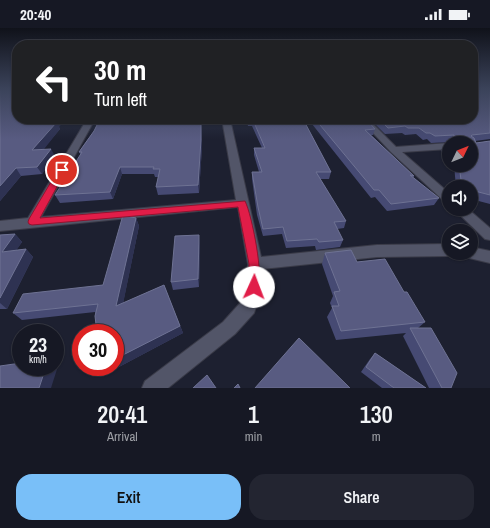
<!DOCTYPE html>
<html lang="en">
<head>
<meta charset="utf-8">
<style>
	:root { --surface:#161824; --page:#232531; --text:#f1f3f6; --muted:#9ea0a6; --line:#353741; --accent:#79bff8 }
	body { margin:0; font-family:"Archivo Narrow",sans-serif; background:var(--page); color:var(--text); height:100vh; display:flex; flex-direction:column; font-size:15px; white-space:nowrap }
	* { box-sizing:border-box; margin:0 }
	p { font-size:13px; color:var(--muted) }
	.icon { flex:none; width:22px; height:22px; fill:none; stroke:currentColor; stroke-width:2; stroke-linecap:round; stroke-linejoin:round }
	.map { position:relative; height:360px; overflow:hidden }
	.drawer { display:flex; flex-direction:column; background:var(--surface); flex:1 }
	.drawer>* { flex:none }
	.guide { position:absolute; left:12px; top:12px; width:466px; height:84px; border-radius:16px; box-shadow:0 1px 3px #0004,0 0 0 1px var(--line); background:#202124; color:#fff; overflow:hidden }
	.needle { width:26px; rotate:47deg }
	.fabs { position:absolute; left:442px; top:108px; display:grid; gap:8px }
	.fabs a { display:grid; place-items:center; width:36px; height:36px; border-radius:50%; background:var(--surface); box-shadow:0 1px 3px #0004,0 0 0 1px var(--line); font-size:20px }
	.speed { position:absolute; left:12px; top:296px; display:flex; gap:8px; font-size:20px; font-weight:700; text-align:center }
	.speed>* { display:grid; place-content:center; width:52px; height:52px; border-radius:50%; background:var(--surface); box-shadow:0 1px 3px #0004,0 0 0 1px var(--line); line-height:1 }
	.speed small { font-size:10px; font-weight:400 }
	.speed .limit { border:6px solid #d22; background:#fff; color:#111 }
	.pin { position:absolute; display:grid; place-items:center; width:34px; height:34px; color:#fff; margin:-17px; border:2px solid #fff; border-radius:50%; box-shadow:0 1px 4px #0007 }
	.me { position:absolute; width:44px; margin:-22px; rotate:2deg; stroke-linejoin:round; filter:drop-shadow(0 0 3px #0008) }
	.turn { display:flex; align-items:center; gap:14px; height:84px; padding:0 16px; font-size:18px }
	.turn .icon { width:52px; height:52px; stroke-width:2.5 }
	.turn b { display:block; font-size:28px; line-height:34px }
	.eta { display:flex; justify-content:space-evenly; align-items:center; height:68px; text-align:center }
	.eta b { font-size:24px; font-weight:600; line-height:28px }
	.primary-button { display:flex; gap:8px; margin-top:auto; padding:8px 16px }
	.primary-button a { flex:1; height:46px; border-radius:16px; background:var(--accent); color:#111; font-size:16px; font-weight:600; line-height:46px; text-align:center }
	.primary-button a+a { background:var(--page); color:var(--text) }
	.status { display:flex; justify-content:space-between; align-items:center; height:28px; padding:0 20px; background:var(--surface); direction:ltr }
	.status svg { height:11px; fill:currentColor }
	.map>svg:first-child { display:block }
</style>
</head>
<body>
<div class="status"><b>20:40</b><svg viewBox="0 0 49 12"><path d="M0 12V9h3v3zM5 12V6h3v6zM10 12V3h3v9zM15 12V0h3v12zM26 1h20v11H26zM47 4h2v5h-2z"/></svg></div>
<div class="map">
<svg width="490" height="360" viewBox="0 0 490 360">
	<rect width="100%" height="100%" fill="#1d2030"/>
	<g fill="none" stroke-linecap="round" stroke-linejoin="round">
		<g stroke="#3a3b48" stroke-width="2">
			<path id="street" d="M 87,91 L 95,91 L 41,189 L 236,172 L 222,91 L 230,91 L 261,229 L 377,217 L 449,216 L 449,225 L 454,225 L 449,228 L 377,229 L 262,241 L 262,259 L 256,279 L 254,285 L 235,306 L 168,360 L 142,360 L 145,353 L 223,294 L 241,274 L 246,259 L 248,236 L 238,179 L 0,203 L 0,193 L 28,190 Z
				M 360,91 L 368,91 L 396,119 L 449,115 L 449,121 L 402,124 L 449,165 L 449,175 L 445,174 L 391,124 Z
				M 454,181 L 468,181 L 490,200 L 490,212 L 485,211 Z
				M 471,219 L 490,223 L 490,235 L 465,229 L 463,225 L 471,225 Z"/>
		</g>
		<use href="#street" fill="#525568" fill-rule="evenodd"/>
	</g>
	<path fill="#464a73" d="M 0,60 L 59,99 L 60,101 L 43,121 L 55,128 L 42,146 L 21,148 L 0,173 Z
		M 490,60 L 490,111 L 475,113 L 476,115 L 490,113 L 490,176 L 471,171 L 471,159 L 456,159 L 454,137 L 471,137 L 471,115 L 450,115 L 450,114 L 431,115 L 427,111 L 423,112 L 416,106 L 405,107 L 402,105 L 385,106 L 370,91 L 473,91 Z
		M 246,91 L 303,91 L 331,144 L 329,151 L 320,151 L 346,193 L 344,200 L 337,201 L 343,212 L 340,219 L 316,222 L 315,218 L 286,220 L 282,206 L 263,208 L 257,187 L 252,151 L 252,144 L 259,144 L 254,127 L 254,120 L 262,120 L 252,98 L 248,98 Z
		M 308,91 L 366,91 L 375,101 L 373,107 L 371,107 L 414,148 L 413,150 L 439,170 L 434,177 L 387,183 L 375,169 L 371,170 Z
		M 94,103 L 202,119 L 199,165 L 158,167 L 156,159 L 158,149 L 155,149 L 154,146 L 122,146 L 113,171 L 60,175 L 55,167 L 81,127 L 79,124 Z
		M 445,116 L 449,116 L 449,129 L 441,123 Z
		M 136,190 L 139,198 L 123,275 L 164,257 L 183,305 L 100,349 L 93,343 L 115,339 L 95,284 L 22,292 L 13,285 L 103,257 Z
		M 15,206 L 22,214 L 16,222 L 26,221 L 33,229 L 7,281 L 0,281 L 0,207 Z
		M 200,215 L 199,259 L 173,262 L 171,254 Z
		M 325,225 L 357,234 L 404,264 L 425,294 L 418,300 L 451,360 L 429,360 L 403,308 L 406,305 L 336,312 L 327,289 L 332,280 L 330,275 L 333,268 L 322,236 Z
		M 375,325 L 426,360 L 382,360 L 361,344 L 370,331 Z"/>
	<path fill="#2e3252" d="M 57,91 L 66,91 L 59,99 L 60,101 L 37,130 L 32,122 Z
		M 201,91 L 202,119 L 199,165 L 198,157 Z
		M 51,121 L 55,128 L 42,146 L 37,139 Z
		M 120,139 L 122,146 L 113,171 L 110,164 Z
		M 16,140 L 21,148 L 0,173 L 0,158 Z
		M 136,190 L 139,198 L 121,286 L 116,278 Z
		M 15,206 L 22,214 L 10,232 L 2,224 Z
		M 199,207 L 200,215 L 199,259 L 198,251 Z
		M 26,221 L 33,229 L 7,281 L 0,275 L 0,270 Z
		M 180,298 L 183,305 L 100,349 L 93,343 L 100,339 L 115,339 L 115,331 Z
		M 55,336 L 58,338 L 51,360 L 39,360 L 46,339 L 55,339 Z"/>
	<path fill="#585b81" stroke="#6e7293" d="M 0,60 L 17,60 L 17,91 L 57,91 L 54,95 L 56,95 L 32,122 L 51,121 L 37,139 L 16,140 L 0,158 Z
		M 473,60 L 490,60 L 490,105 L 472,107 L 471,108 L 474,110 L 476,115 L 490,113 L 490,167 L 471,162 L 471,159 L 462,159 L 459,137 L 471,137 L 471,115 L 454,115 L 454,107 L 435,108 L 430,105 L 426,105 L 419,100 L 408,100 L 405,98 L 388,100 L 379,91 L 473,91 Z
		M 100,91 L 201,91 L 201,112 L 198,157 L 156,159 L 160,141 L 153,141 L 154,139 L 120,139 L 110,164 L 55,167 L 82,124 L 79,124 L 94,103 Z
		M 248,91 L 303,91 L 331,144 L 316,144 L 346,193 L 334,194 L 343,212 L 319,214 L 317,211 L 287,213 L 283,199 L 263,201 L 258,179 L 252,144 L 262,144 L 254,120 L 265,120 L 253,92 L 248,92 Z
		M 315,91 L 366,91 L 375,101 L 365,102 L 414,148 L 410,147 L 439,170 L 391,176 L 379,162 L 374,162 Z
		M 445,116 L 449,116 L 449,119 Z
		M 123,187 L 136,190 L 116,278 L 164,257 L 180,298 L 115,331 L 115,305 L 97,305 L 95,288 L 98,276 L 13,285 L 23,266 L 103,257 Z
		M 15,206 L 2,224 L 26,221 L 0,270 L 0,207 Z
		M 199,207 L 198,251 L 171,254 L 175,208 Z
		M 351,222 L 357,234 L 385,231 L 404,264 L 407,264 L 425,294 L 341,303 L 332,278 L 339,278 L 334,264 L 340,263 L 325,225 Z
		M 410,300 L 431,300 L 457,345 L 451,360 L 442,360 Z
		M 299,310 L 350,360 L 255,360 Z
		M 375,325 L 426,360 L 394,360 L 366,339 Z
		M 21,335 L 21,339 L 46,339 L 39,360 L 0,360 L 0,338 Z
		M 92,339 L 100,339 L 93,343 Z
		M 207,347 L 216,360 L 193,360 Z
		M 238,356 L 240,360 L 234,360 Z"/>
	<linearGradient id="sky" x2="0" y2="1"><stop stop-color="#10121a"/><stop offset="0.54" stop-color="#3a4259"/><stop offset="1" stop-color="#3a4259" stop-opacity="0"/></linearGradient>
	<rect width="490" height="111" fill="url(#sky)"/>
	<path fill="#e11d48" stroke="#92132f" d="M 62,140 L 66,142 L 40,190 L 245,173 C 252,187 264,249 258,263 L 254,264 L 250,263 L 248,259 L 249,236 L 238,179 L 32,197 L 29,196 L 28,194 L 29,191 L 58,142 Z"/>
</svg>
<div class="fabs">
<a><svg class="needle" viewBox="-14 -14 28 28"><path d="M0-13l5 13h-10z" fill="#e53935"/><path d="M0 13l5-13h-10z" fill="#9ea0a6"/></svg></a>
<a><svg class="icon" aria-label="sound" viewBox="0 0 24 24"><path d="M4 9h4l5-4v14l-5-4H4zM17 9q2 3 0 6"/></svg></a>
<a><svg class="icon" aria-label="layers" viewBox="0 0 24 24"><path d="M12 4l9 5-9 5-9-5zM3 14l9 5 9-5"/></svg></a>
</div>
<div class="speed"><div>23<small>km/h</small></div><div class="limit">30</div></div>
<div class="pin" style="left:62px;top:142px;background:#d93025"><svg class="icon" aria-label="arrive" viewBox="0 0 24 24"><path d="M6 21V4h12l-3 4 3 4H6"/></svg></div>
<svg class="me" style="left:254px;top:259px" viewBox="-20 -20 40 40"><circle r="19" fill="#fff"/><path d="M0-13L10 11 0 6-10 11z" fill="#e11d48"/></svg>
<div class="guide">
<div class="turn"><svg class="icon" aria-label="left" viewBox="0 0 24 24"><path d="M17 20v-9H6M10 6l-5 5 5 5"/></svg><div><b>30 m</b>Turn left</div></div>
</div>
</div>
<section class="drawer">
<div class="eta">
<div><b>20:41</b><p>Arrival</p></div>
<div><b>1</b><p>min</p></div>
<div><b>130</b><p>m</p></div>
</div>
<div class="primary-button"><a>Exit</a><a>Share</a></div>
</section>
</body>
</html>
